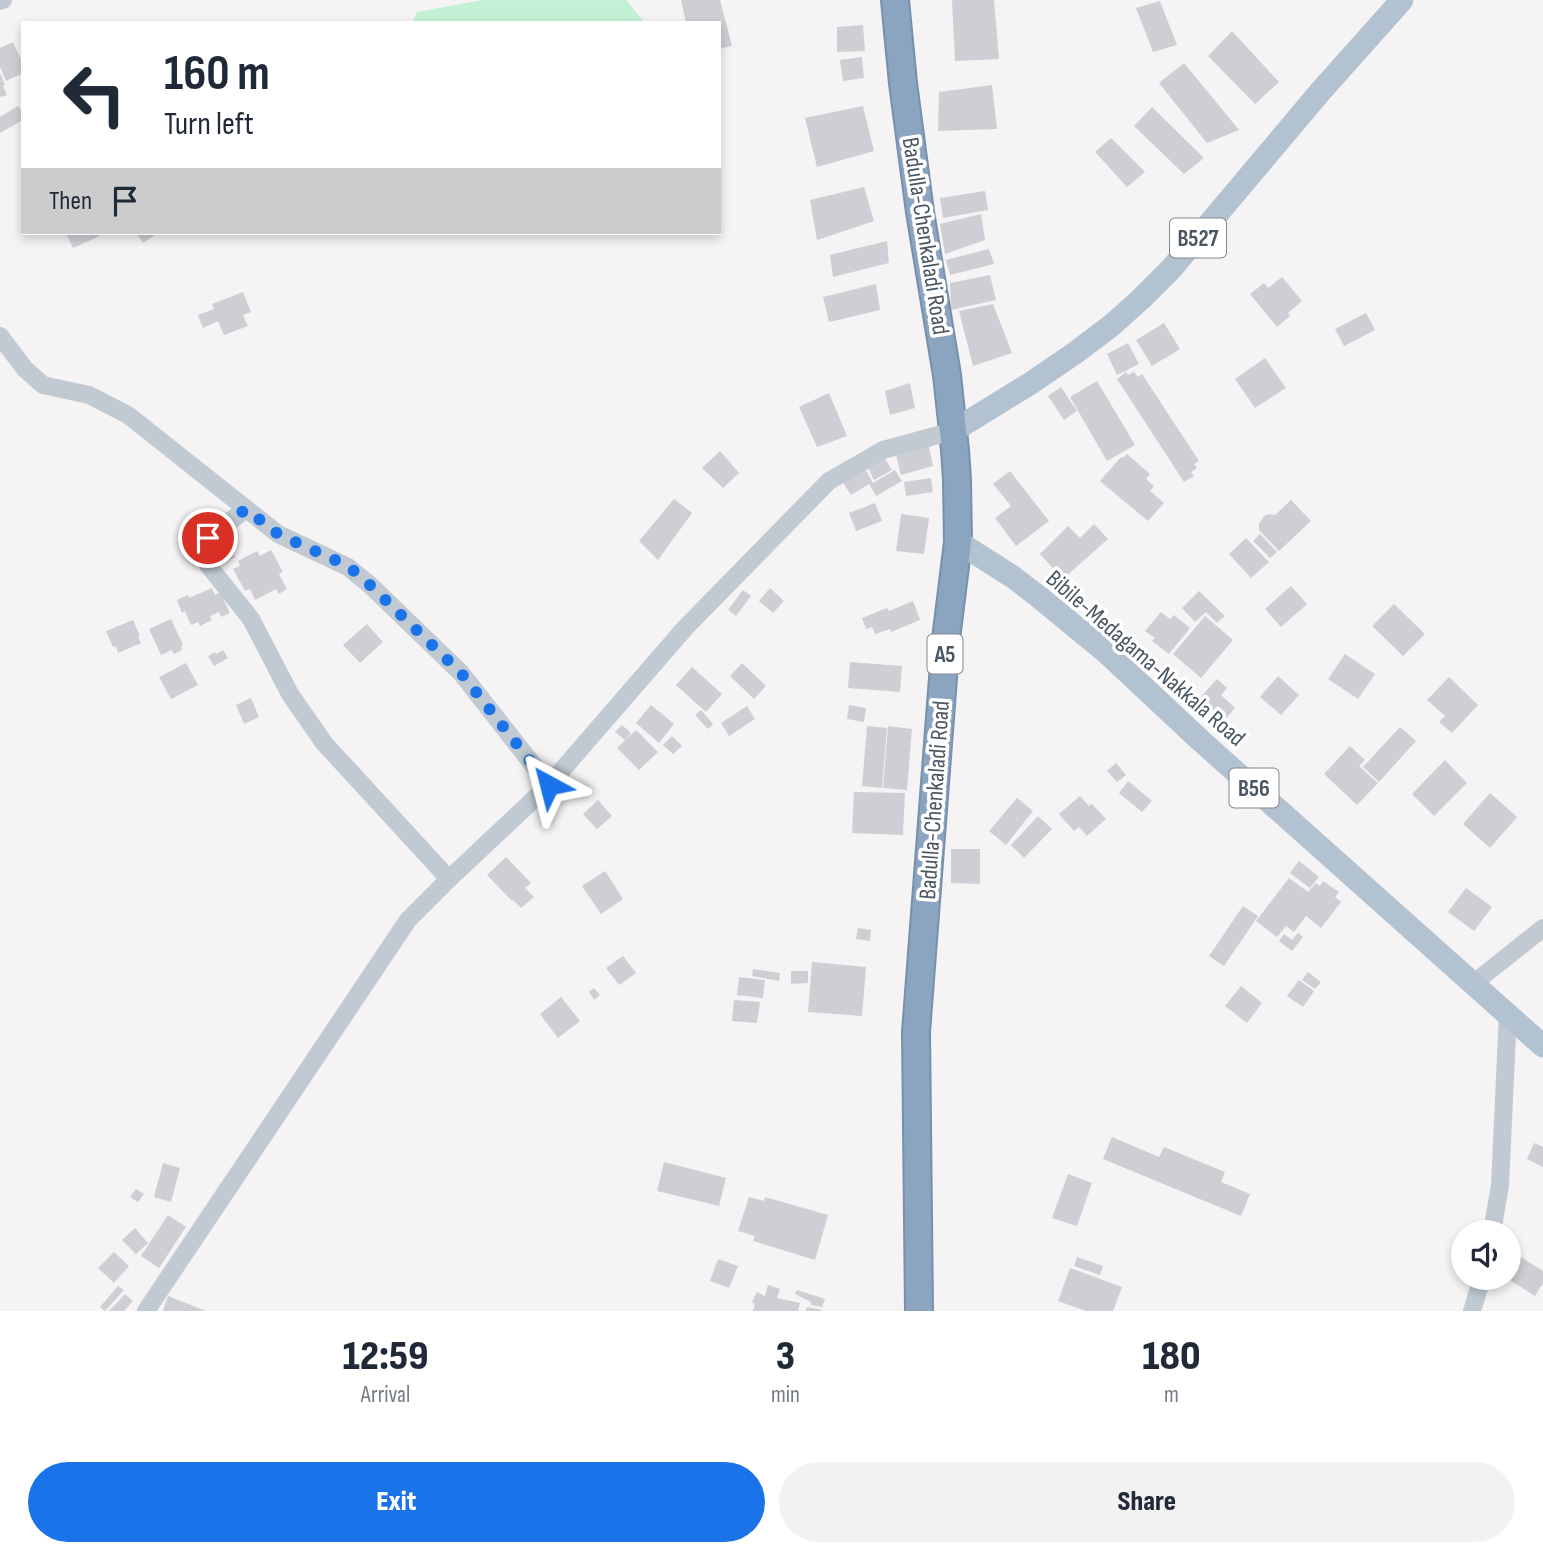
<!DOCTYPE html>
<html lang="en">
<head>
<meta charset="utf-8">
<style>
	:root { --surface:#fff; --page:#f2f2f3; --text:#1f2937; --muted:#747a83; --accent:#1a73e8 }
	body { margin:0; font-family:"Sofia Sans Condensed",sans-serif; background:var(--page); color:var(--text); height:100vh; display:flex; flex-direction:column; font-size:26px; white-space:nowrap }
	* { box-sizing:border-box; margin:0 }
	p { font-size:23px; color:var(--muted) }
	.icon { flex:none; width:38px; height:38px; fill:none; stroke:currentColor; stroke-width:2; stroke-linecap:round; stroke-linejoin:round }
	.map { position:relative; height:1311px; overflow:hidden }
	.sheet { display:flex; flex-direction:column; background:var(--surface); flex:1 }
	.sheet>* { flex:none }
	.guide { position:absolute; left:21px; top:21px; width:700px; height:214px; border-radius:0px; box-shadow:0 4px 10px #0003; background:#fff; color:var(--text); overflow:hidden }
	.tools { position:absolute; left:1451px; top:1220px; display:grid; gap:14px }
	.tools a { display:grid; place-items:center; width:70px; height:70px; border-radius:50%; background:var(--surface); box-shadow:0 4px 10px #0003; font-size:35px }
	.pin { position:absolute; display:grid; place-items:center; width:60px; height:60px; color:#fff; margin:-30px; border:4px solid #fff; border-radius:50%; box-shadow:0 2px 7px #0007 }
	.me { position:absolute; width:77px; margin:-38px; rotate:322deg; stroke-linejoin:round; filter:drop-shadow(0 0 5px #0008) }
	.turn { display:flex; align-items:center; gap:24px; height:147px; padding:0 28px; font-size:32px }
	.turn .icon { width:91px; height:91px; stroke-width:2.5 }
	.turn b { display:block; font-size:49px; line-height:60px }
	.then { display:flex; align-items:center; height:66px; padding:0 28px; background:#0003; gap:14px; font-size:26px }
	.eta { display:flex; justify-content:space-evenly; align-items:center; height:119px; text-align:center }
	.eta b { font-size:42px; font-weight:800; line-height:49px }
	.button { display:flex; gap:14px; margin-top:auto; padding:14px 28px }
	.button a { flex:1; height:80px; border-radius:42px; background:var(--accent); color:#fff; font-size:28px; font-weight:800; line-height:80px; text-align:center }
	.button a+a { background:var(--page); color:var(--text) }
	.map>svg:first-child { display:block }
</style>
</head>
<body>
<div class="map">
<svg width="1543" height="1311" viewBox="0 0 1543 1311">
	<rect width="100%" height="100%" fill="#f5f3f3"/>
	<path fill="#c3f1d5" d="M 483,0 L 626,0 L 645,23 L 412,23 L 417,12 Z"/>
	<path fill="#cdcfd5" d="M 681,0 L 720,0 L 732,46 L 719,49 L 719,23 L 686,23 Z
		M 952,0 L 994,0 L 999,59 L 955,61 Z
		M 1160,1 L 1177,45 L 1153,52 L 1136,8 Z
		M 863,25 L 865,51 L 837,52 L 837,27 Z
		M 1232,31 L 1279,82 L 1255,104 L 1208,56 Z
		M 13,42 L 23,64 L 23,73 L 6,81 L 0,67 L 0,48 Z
		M 862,57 L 864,78 L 843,81 L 840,60 Z
		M 1184,63 L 1239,130 L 1207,143 L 1159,83 Z
		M 0,73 L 5,85 L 3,86 L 7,95 L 0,97 Z
		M 992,85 L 997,129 L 938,131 L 939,92 Z
		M 18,106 L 23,114 L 23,120 L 0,133 L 0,117 Z
		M 863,106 L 874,151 L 817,167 L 805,118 Z
		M 1152,107 L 1204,158 L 1184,174 L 1134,126 Z
		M 1111,138 L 1145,172 L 1127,187 L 1095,152 Z
		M 864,187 L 874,221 L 817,240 L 810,200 Z
		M 985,191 L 988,210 L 943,218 L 940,198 Z
		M 981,214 L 985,240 L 945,254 L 940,224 Z
		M 66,233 L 98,233 L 100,236 L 73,248 Z
		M 136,233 L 158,233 L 143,243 Z
		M 887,241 L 889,263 L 833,277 L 830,255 Z
		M 989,249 L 994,264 L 950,275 L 946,260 Z
		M 990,275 L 996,300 L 951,310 L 950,283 Z
		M 1282,277 L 1302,301 L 1288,313 L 1290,316 L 1277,327 L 1250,294 L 1264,283 L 1268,288 Z
		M 876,284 L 880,310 L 829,322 L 823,297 Z
		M 243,292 L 251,312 L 243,315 L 248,326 L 224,335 L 218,321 L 203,328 L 198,315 L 214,309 L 212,304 Z
		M 993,304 L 1012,353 L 973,366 L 959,311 Z
		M 1366,313 L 1375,330 L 1344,346 L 1335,329 Z
		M 1164,323 L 1180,349 L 1152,366 L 1136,340 Z
		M 1128,343 L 1139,364 L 1117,375 L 1107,354 Z
		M 1265,358 L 1286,388 L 1255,408 L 1235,379 Z
		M 1126,372 L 1128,375 L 1134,372 L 1138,377 L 1142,374 L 1199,461 L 1194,464 L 1197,468 L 1191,472 L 1194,476 L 1184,482 L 1117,379 Z
		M 1097,381 L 1135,445 L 1107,461 L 1070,397 Z
		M 910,383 L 915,408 L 890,415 L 885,391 Z
		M 1061,387 L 1077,411 L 1064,420 L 1048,396 Z
		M 829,393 L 847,436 L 817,447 L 799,407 Z
		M 928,443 L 933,466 L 901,475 L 895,451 Z
		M 720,451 L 739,473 L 723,488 L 702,468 Z
		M 1127,454 L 1150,474 L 1146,479 L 1154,486 L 1150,491 L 1164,503 L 1148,521 L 1100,481 L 1121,457 L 1123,458 Z
		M 884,457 L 892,470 L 874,480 L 867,466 Z
		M 864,467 L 873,483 L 895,470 L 902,481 L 876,496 L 869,484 L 851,495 L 842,481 Z
		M 1010,471 L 1049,521 L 1016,546 L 995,518 L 1011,506 L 993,484 Z
		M 931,478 L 933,492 L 906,496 L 904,482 Z
		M 674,499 L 692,513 L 658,560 L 639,541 Z
		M 1291,500 L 1311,521 L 1279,551 L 1259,530 L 1259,524 L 1264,516 L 1269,514 L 1275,515 Z
		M 875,503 L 882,521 L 856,531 L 849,513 Z
		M 901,514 L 929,518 L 924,554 L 896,551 Z
		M 1094,524 L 1108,539 L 1063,579 L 1040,554 L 1068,526 L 1080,538 Z
		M 1260,534 L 1277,552 L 1270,558 L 1253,541 Z
		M 1246,538 L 1269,562 L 1251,578 L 1229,554 Z
		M 228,543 L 235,557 L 220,565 L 212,550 Z
		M 271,550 L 283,572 L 279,574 L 287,589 L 279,594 L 276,589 L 255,600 L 250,589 L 245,591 L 233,569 L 240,566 L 238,561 L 257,551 L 260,556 Z
		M 1291,586 L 1307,604 L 1281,627 L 1265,609 Z
		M 212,588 L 215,595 L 220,592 L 230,613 L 221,617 L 219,612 L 210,616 L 212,620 L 200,626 L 198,622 L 191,625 L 185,611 L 182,613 L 177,600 L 188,595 L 189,598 Z
		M 770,588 L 784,601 L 773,613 L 759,601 Z
		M 743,590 L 751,596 L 736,616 L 728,610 Z
		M 1199,591 L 1225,616 L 1217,623 L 1206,612 L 1195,622 L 1182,608 Z
		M 913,601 L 920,620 L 891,632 L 890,629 L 875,634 L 872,627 L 866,629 L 862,618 L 887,608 L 889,611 Z
		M 1394,604 L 1425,634 L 1403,656 L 1372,626 Z
		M 1161,612 L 1170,619 L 1174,615 L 1190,628 L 1169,654 L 1152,641 L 1155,638 L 1145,631 Z
		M 1205,616 L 1233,640 L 1201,678 L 1173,654 Z
		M 171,619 L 183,645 L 181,647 L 182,650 L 174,654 L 172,650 L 161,655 L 149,629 Z
		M 133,620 L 140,636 L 138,637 L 141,643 L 118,653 L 116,646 L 113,647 L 106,631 Z
		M 367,624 L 383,642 L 360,663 L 343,645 Z
		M 223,650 L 228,658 L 214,666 L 208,656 L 215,652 L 216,654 Z
		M 1345,654 L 1375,674 L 1358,699 L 1328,679 Z
		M 850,662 L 902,666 L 900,692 L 848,688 Z
		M 186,663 L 198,685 L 171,699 L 159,677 Z
		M 742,663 L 766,686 L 754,699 L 730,676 Z
		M 692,667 L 722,694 L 706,712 L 676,685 Z
		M 1278,676 L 1299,695 L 1281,715 L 1260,697 Z
		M 1449,677 L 1478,705 L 1452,733 L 1439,722 L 1445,716 L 1427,700 Z
		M 1217,679 L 1227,688 L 1221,695 L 1235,708 L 1222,723 L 1197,701 Z
		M 251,698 L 259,717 L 244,724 L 236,705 Z
		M 651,705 L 674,724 L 659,743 L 636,723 Z
		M 849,705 L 866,708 L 864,722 L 847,719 Z
		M 747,706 L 755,719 L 729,736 L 721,723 Z
		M 701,710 L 713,724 L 708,729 L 695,715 Z
		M 622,725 L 631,733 L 625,740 L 615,732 Z
		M 867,726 L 887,728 L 882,788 L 862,786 Z
		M 888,726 L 912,729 L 907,790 L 883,788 Z
		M 1400,727 L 1416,741 L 1379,782 L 1363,767 Z
		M 636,730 L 658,752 L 639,770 L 617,748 Z
		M 672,736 L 682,746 L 673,754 L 663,745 Z
		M 1350,746 L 1365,760 L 1359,766 L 1378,783 L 1357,805 L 1324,774 Z
		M 1445,760 L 1467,783 L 1434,816 L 1412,794 Z
		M 1116,763 L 1126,775 L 1117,782 L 1107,771 Z
		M 1128,781 L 1152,801 L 1142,812 L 1119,793 Z
		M 854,792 L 905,793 L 903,835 L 852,833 Z
		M 1490,793 L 1517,817 L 1490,848 L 1463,824 Z
		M 1080,796 L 1089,806 L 1092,804 L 1106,819 L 1087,836 L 1079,827 L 1074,831 L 1059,814 Z
		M 1017,798 L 1033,811 L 1006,845 L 989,831 Z
		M 598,800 L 612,816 L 597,829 L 583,814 Z
		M 1038,816 L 1052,829 L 1024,858 L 1011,845 Z
		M 951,849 L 980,849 L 980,884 L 951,883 Z
		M 506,857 L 531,883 L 525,888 L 534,897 L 521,908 L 513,900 L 512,901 L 487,875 Z
		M 1299,861 L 1319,877 L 1310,888 L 1290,873 Z
		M 605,871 L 623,899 L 601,914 L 582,886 Z
		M 1289,878 L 1308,892 L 1316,883 L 1320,886 L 1323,881 L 1339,892 L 1335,897 L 1341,902 L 1321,928 L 1306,916 L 1294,932 L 1286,926 L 1277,937 L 1256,921 Z
		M 1466,888 L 1492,907 L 1474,931 L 1448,912 Z
		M 1243,906 L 1258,916 L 1224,966 L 1209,956 Z
		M 858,928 L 871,930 L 870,941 L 856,939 Z
		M 1298,933 L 1303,937 L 1292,951 L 1279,941 L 1284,934 L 1292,940 Z
		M 623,956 L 636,973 L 619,985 L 606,968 Z
		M 812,962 L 866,967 L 862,1016 L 808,1012 Z
		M 753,969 L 780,973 L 779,981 L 752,976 Z
		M 791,971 L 808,971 L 808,983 L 791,984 Z
		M 1308,972 L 1321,982 L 1315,989 L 1302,980 Z
		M 739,977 L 765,980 L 763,998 L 737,995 Z
		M 1299,980 L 1314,991 L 1303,1007 L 1287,996 Z
		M 1241,986 L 1262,1003 L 1247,1023 L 1225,1006 Z
		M 594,988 L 600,995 L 594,1000 L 589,992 Z
		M 561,997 L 580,1021 L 558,1038 L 540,1014 Z
		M 734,1000 L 760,1002 L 757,1023 L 732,1021 Z
		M 1112,1137 L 1159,1157 L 1164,1147 L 1225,1172 L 1221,1182 L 1250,1194 L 1241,1216 L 1103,1159 Z
		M 1534,1143 L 1543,1147 L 1543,1167 L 1527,1159 Z
		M 664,1162 L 726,1178 L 719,1206 L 657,1191 Z
		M 163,1163 L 180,1168 L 171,1202 L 154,1197 Z
		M 1068,1174 L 1092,1183 L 1077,1226 L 1052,1218 Z
		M 136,1189 L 144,1194 L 138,1202 L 130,1197 Z
		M 749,1197 L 764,1201 L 765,1197 L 828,1215 L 815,1260 L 753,1241 L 755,1236 L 738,1231 Z
		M 168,1215 L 186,1227 L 159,1268 L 141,1256 Z
		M 135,1228 L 148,1243 L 136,1254 L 122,1240 Z
		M 114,1252 L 129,1266 L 114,1283 L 98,1268 Z
		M 1077,1257 L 1103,1266 L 1100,1275 L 1074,1266 Z
		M 1521,1257 L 1543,1271 L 1543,1283 L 1535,1296 L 1508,1279 L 1508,1276 Z
		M 718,1259 L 738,1266 L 729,1288 L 710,1281 Z
		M 1070,1268 L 1122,1287 L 1113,1311 L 1086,1311 L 1058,1301 Z
		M 768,1285 L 780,1289 L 777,1298 L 800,1303 L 798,1311 L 753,1311 L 755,1304 L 752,1302 L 757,1292 L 765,1296 Z
		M 118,1286 L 124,1290 L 105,1311 L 100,1307 Z
		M 797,1290 L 825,1299 L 822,1307 L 811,1305 L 811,1302 L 795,1294 Z
		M 125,1294 L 133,1301 L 124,1311 L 109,1311 Z
		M 168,1296 L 206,1311 L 163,1311 Z
		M 807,1307 L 822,1310 L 822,1311 L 805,1311 Z"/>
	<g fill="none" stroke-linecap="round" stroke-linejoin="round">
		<g stroke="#7690ad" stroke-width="30">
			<path id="highway" d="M 895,0 L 903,83 L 920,212 L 947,375 L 955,450 L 957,480 L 958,542 L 946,639 L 916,1032 L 919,1311"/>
		</g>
		<path stroke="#c1cad2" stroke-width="18" d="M 0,1 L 3,0
			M 0,336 L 25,369 L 43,385 L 89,395 L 128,415 L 278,534 L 348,567 L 370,585 L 461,673 L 549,785
			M 246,509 L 208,538 L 204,545 L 208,565 L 251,619 L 290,694 L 324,743 L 449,879
			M 1474,983 L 1543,928
			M 1492,1232 L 1500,1185 L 1508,1013
			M 146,1311 L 408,920 L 449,879 L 549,785 L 685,628 L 829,481 L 883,450 L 953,431
			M 1472,1311 L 1482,1278"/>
		<path stroke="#b3c2d1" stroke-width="23" d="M 953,431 L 1031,383 L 1075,353 L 1112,325 L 1141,299 L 1171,269 L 1320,92 L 1402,0
			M 958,542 L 1013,577 L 1039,597 L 1106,652 L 1200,740 L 1543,1046"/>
		<use href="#highway" stroke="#8ba5c1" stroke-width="26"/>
	</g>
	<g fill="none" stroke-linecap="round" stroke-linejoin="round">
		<path stroke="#1a73e8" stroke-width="12" stroke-dasharray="0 21.6" d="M 208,538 L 246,509 L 278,534 L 348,566 L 370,585 L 461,673 L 549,785"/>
	</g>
	<g text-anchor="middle" stroke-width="7" stroke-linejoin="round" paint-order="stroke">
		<g fill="#fff" stroke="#808990" stroke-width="2">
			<rect x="1170" y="218.5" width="56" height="39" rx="5"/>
			<rect x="927.5" y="634.5" width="35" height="39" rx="5"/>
			<rect x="1229.5" y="768.5" width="49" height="39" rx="5"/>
		</g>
		<g font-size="23" font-weight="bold" fill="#4a5661">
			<text x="1198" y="246">B527</text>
			<text x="945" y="662">A5</text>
			<text x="1254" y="796">B56</text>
		</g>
		<g font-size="24" fill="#4a5661" stroke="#fff">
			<text transform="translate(926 236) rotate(81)" y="8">Badulla-Chenkaladi Road</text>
			<text transform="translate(1146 658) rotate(41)" y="8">Bibile-Medagama-Nakkala Road</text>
			<text transform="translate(934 800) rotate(-86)" y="8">Badulla-Chenkaladi Road</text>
		</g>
	</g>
</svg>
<div class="tools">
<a><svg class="icon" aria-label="sound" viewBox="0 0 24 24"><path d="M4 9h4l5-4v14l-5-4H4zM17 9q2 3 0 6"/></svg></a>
</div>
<div class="pin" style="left:208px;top:538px;background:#d93025"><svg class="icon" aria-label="arrive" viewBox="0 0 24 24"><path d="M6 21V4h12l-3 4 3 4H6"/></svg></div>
<svg class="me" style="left:549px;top:785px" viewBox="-20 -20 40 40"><path d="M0-17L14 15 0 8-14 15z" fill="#1a73e8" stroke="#fff" stroke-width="4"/></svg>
<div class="guide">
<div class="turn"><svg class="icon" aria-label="left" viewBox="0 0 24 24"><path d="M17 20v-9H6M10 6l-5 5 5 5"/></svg><div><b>160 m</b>Turn left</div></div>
<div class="then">Then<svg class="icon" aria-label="arrive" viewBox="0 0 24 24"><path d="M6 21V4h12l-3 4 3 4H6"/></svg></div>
</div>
</div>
<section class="sheet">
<div class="eta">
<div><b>12:59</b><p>Arrival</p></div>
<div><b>3</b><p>min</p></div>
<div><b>180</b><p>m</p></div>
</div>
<div class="button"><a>Exit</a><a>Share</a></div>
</section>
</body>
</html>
